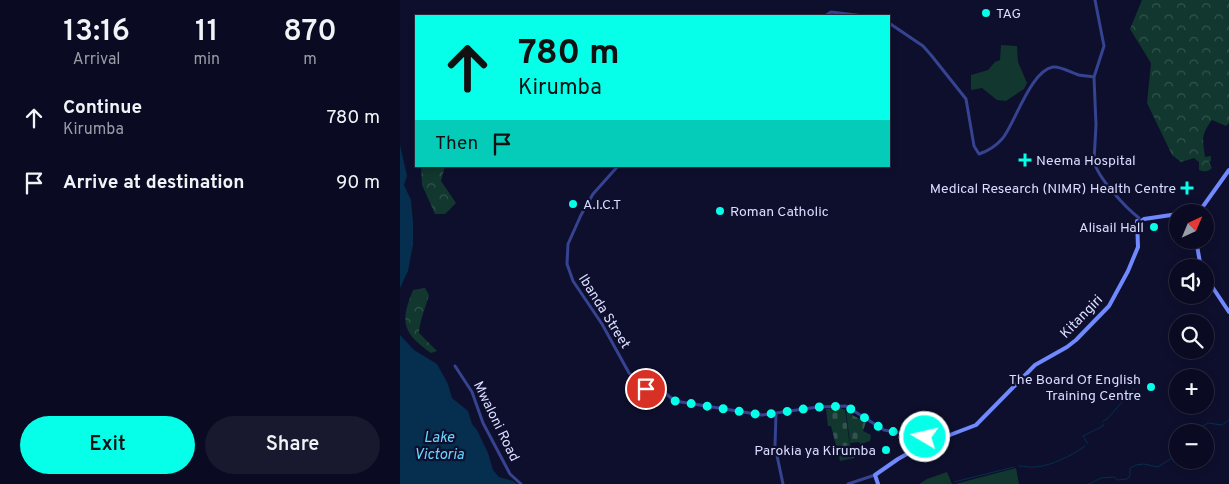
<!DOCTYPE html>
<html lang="en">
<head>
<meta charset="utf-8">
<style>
	:root { --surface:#0a0b22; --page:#18192f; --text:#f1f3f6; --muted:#999ba5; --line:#2a2b40; --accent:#06ffe8 }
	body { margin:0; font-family:Overpass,sans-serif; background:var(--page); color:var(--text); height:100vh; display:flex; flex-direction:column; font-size:19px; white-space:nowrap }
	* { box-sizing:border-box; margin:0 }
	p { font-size:16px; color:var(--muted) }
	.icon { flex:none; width:28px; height:28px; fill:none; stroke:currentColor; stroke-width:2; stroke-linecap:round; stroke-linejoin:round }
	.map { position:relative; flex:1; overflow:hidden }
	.details { display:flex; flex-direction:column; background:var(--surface); width:400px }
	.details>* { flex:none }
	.top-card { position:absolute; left:15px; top:15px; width:475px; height:152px; border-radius:0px; box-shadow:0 2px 8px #0003,0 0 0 1px var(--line); background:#06ffe8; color:#111; overflow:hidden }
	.needle { width:32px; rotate:44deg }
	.tools { position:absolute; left:769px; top:204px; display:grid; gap:10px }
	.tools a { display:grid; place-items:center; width:45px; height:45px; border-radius:50%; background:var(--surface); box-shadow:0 2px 8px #0003,0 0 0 1px var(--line); font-size:25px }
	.pin { position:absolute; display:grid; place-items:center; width:42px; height:42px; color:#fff; margin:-21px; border:2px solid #fff; border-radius:50%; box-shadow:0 1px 5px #0007 }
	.me { position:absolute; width:55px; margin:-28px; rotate:279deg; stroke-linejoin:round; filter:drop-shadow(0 0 4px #0008) }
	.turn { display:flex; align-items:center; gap:18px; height:105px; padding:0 20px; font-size:22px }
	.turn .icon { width:65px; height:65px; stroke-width:2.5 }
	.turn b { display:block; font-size:35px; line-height:42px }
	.then { display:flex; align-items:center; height:48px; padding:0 20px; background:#0003; gap:10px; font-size:19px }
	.eta { display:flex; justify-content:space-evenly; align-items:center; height:85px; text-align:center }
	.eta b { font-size:30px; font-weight:600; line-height:35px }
	.cta { display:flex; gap:10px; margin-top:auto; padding:10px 20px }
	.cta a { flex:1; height:58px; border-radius:30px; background:var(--accent); color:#111; font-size:20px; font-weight:600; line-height:58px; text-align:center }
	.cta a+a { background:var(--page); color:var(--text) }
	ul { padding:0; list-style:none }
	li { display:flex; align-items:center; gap:15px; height:65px; padding:0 20px }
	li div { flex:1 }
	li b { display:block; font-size:19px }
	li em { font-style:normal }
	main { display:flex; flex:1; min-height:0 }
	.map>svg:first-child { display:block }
</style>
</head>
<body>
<main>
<section class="details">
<div class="eta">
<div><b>13:16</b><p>Arrival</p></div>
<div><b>11</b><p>min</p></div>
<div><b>870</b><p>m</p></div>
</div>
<ul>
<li><svg class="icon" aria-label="ahead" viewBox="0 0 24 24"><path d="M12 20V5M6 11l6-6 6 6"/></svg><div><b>Continue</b><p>Kirumba</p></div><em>780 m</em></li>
<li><svg class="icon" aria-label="arrive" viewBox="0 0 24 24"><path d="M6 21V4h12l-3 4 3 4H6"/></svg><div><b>Arrive at destination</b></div><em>90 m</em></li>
</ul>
<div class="cta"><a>Exit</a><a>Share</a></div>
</section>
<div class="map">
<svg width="829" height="484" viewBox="0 0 829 484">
	<defs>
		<pattern id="forest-crowns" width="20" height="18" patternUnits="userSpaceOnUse" patternTransform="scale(1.25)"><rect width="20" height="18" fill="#11372e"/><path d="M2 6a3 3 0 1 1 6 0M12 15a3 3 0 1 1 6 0" fill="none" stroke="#33544d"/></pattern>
		<pattern id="cemetery-stones" width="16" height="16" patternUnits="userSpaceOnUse" patternTransform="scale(1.25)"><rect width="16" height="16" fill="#11372e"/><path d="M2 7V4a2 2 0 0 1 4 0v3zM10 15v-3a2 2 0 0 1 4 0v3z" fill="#33544d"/></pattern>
	</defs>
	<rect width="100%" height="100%" fill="#0e0f2d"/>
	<path fill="#11372e" d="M 601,45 L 617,46 L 618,62 L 627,83 L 624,89 L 606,101 L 597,100 L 582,88 L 571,90 L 571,75 L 588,70 L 595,62 L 600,60 Z
		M 616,468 L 619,484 L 555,484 Z
		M 547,472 L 552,484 L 519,484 L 527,479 Z"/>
	<path fill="url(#forest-crowns)" d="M 742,0 L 829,0 L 829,123 L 826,126 L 812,120 C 800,136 803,140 805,157 L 811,156 L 811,161 L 809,162 L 812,168 C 808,172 804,172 799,170 L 799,162 L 794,158 L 781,162 L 772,155 L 747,103 L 751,63 L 730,29 Z
		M 21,166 L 45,166 L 41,181 L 56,203 L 45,214 L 35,214 L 22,185 Z
		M 25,288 L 29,295 C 26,306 19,323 19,333 L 37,351 L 31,353 C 2,333 0,322 13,290 Z"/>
	<path fill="url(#cemetery-stones)" d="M 440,408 L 445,410 L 449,440 L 454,458 L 440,461 L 431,426 L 428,426 L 426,409 Z
		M 446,412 L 466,422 L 463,431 L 471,435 L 470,441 L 460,444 L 459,442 L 450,443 Z"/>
	<path fill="#052e4f" d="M 0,145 L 7,176 L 4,185 L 11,200 L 13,222 L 13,245 L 8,271 L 0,288 Z
		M 0,335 L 14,350 L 37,364 L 48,384 L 52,398 L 68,411 L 72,424 L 77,430 L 88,453 L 93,470 L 99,477 L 113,481 L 117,484 L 0,484 Z"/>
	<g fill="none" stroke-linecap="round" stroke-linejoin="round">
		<path stroke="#052e4f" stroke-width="1" d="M 703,421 L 707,419 L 734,389
			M 793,432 L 808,423 L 822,425 L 829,420
			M 688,444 L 683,436 L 703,426 L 703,424
			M 619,466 C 625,466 630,468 636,467 C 653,465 671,456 685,446
			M 554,482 L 614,467
			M 548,484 L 550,483
			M 689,484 L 701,478 L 714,477 L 718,480 L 727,479 L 730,476 L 730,468 L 736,465 L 744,464 L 758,467 L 778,454"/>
		<path stroke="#354390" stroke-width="3" d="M 695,0 L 704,46 L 694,77 L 696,125 L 694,161 C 697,177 726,208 739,218
			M 425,16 L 431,12 L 464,16
			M 489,23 L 523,46 L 531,55 L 566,99 L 574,146 L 579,154 C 588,151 595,147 602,139 C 615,124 630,71 653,67 C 661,66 671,73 679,75 C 684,76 689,76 694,77
			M 218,166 L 193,194 L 181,215 L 168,244 L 167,264 L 173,281 L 202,324 L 229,373 L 246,389 L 265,393 L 275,401 L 362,415 L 418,407 L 446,406 L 484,430 L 539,440
			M 55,366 L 72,392 L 83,423 L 110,474 L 121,484
			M 376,414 L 375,446 L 383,484
			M 448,484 L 475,475"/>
		<path stroke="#7189ff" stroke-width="4" d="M 787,212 L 799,210
			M 799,212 L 829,170
			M 737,225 L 744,219 L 778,214
			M 796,240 L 801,268
			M 805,276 L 829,312
			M 478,484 L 475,475 L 498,459 L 521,446 L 576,425 L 635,365 L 667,347 L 676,340 L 709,306 L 728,271 L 738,247 L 737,221"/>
	</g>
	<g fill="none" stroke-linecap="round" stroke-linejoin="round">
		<path stroke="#06ffe8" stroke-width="9" stroke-dasharray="0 16.2" d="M 246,389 L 265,393 L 275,401 L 362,415 L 418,407 L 446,406 L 484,430 L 525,437"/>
	</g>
	<g fill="#06ffe8" stroke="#0e0f2d" stroke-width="2">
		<circle cx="586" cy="13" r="5"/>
		<path d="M622.5 152.5h5v5h5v5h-5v5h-5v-5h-5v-5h5z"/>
		<path d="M784.5 180.5h5v5h5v5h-5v5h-5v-5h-5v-5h5z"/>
		<circle cx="173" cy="204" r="5"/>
		<circle cx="320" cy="211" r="5"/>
		<circle cx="754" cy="227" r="5"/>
		<circle cx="751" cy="387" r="5"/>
		<circle cx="486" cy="450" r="5"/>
	</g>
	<g text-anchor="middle" stroke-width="4.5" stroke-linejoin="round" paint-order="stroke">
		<g font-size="14" fill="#daddff" stroke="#0e0f2d" text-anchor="start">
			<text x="596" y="18">TAG</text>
			<text x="636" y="165">Neema Hospital</text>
			<text x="776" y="193" text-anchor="end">Medical Research (NIMR) Health Centre</text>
			<text x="183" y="209">A.I.C.T</text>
			<text x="330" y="216">Roman Catholic</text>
			<text x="744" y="232" text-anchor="end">Alisail Hall</text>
			<text x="741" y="384" text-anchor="end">The Board Of English<tspan x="741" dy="16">Training Centre</tspan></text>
			<text x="476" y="455" text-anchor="end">Parokia ya Kirumba</text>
		</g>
		<g font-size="14" fill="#daddff" stroke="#0e0f2d">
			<text transform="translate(205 311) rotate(58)" y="5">Ibanda Street</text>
			<text transform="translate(681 316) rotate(-46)" y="5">Kitangiri</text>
			<text transform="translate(97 421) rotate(64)" y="5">Mwaloni Road</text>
		</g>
		<g font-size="15" font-style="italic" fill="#68d6ff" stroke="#0e0f2d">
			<text x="39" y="442">Lake<tspan x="39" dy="17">Victoria</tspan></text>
		</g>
	</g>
</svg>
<div class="tools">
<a><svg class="needle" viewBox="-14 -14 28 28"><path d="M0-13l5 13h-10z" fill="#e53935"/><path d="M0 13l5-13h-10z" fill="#999ba5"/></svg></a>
<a><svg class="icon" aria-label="sound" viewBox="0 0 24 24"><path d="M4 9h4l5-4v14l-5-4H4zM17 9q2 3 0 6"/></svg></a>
<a><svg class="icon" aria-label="search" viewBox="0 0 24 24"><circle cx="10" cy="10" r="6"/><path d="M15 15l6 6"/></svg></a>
<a>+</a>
<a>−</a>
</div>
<div class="pin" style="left:246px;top:389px;background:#d93025"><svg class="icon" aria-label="arrive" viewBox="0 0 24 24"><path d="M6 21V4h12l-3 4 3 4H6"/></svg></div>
<svg class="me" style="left:525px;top:437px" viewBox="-20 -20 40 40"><circle r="17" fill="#06ffe8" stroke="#fff" stroke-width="3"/><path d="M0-11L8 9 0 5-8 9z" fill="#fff"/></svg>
<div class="top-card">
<div class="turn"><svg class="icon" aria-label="ahead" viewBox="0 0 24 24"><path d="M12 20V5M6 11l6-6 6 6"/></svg><div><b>780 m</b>Kirumba</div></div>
<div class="then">Then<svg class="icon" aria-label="arrive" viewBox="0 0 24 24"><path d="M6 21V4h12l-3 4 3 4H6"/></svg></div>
</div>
</div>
</main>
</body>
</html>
